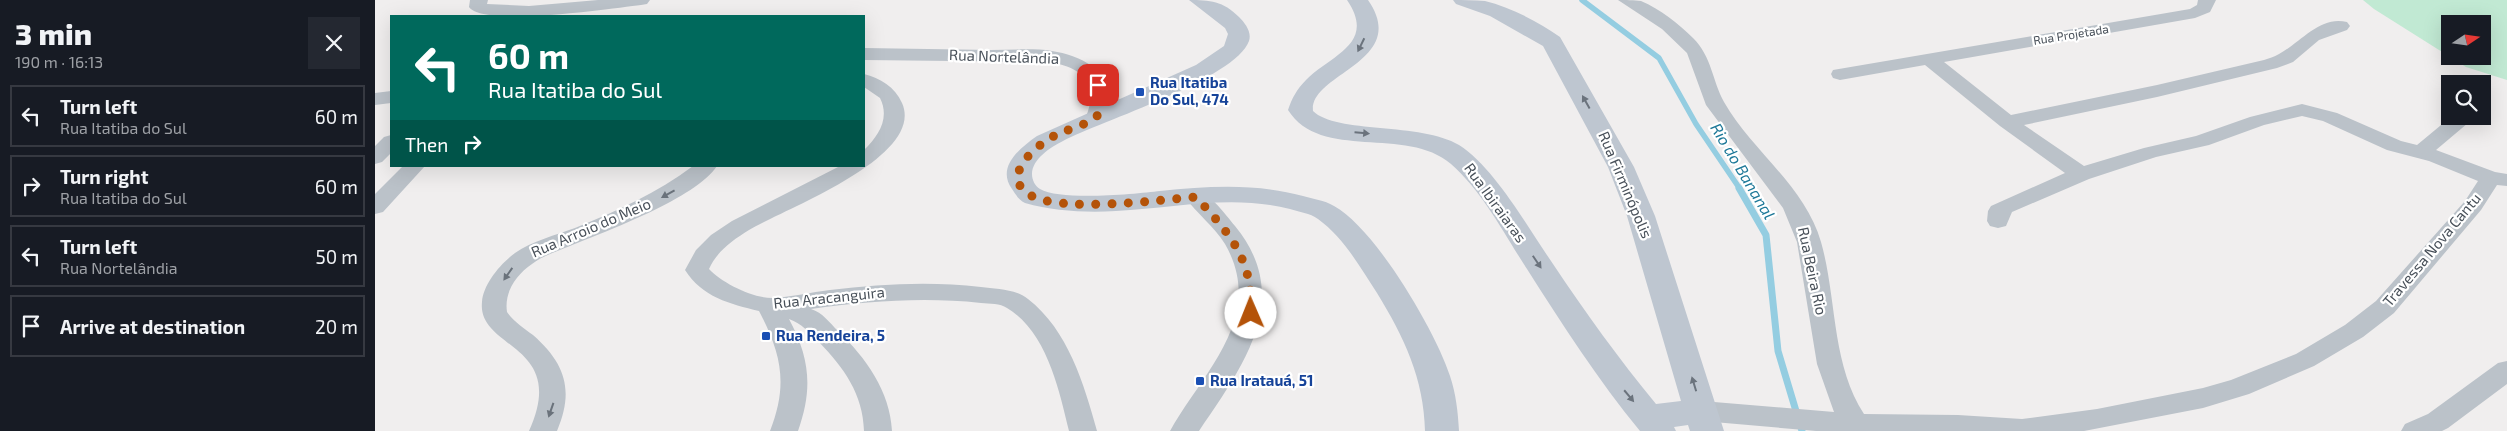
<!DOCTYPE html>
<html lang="en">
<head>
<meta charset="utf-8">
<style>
	:root { --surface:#171b24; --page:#242831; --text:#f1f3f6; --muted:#9ea1a6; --line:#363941 }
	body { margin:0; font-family:"Exo 2",sans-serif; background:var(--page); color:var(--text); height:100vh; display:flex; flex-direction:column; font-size:19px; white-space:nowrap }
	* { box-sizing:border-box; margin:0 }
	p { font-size:16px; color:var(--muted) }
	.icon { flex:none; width:28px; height:28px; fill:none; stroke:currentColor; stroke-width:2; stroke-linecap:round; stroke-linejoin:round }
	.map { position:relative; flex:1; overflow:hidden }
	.panel { display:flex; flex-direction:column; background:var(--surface); width:375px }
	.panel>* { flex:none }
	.guide { position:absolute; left:15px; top:15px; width:475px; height:152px; border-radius:0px; box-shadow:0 5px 20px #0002; background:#00695c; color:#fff; overflow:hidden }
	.needle { width:32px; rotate:77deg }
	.fabs { position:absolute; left:2066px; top:15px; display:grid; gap:10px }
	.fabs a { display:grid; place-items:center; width:50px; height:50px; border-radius:0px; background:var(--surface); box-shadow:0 5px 20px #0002; font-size:25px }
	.pin { position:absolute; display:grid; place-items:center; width:42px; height:42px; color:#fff; margin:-21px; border-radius:10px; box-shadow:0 2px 8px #0006 }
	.me { position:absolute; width:55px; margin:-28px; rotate:359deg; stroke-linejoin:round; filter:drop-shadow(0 0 4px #0008) }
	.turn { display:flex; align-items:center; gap:18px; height:105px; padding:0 15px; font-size:22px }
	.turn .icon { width:65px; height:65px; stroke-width:2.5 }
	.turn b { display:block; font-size:35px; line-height:42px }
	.then { display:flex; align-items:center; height:48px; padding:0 15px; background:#0003; gap:10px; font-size:19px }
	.round { display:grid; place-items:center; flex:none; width:52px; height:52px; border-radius:0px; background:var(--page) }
	.head { display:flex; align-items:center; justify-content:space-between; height:85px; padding:0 15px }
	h1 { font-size:30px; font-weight:800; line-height:38px }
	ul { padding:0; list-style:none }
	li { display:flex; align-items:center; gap:15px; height:62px; margin:0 10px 8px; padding:0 5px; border:2px solid var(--line); border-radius:0px }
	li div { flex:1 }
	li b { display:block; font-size:19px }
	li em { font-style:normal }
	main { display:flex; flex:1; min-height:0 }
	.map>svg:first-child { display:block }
</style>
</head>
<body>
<main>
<section class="panel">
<div class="head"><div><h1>3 min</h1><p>190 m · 16:13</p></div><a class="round"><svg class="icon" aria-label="close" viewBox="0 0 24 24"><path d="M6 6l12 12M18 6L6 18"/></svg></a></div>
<ul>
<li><svg class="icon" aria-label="left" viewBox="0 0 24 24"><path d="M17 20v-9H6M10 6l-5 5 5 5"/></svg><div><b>Turn left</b><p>Rua Itatiba do Sul</p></div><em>60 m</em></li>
<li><svg class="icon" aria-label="right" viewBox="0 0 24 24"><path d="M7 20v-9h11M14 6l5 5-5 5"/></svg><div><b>Turn right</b><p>Rua Itatiba do Sul</p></div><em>60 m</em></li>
<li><svg class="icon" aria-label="left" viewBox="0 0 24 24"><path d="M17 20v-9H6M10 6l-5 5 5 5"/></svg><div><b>Turn left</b><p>Rua Nortelândia</p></div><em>50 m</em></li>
<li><svg class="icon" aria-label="arrive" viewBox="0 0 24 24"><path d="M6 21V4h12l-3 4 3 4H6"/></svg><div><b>Arrive at destination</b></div><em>20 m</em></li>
</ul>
</section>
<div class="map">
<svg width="2132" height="431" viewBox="0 0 2132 431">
	<rect width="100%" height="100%" fill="#f0eeee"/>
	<path fill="#c1e9d3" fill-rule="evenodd" d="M 1988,0 L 2132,0 L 2132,80 L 2091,67 L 1999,9 ZM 2075,24 L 2108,24 L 2108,56 L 2075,56 Z"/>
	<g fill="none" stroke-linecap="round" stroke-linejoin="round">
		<path stroke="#94cde1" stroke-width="5.5" d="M 1207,0 L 1284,58 L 1321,124 L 1365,189"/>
		<path stroke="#94cde1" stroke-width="7" d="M 1364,188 L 1391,235 L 1403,351 L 1427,431"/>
		<path fill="#bbc2c9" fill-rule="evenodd" d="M 95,0 L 113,0 L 112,4 L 154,6 L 223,0 L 275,0 L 272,4 L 266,5 C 239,8 109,28 94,7 Z
			M 1243,0 C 1250,0 1260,0 1266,1 C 1285,9 1304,24 1318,38 C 1337,57 1337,80 1349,102 C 1377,151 1430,186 1446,242 C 1462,298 1456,363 1489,414 L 1583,415 L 1647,419 L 1722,409 L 1828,388 L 1856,380 L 1921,354 L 1970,325 L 2001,301 L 2090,201 L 2103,181 L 2054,161 L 2012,150 L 1948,121 L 1927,116 L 1889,125 L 1834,145 L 1781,157 L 1714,179 L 1637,212 L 1631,226 L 1623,228 L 1615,226 L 1612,221 L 1613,211 L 1616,206 L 1690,173 L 1625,126 L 1550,65 L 1465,80 L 1458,78 L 1456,74 L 1458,70 L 1815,9 L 1822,5 L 1823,0 L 1841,0 L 1835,12 L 1820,18 L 1569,62 L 1636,115 L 1782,85 L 1889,60 C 1894,58 1899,57 1904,54 C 1925,43 1945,15 1972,22 L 1975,26 L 1972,30 L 1944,40 L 1918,62 L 1902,68 L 1782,97 L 1649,125 L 1709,166 L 1769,148 L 1821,136 L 1875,117 L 1927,104 L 1962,113 L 2026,141 L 2042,145 L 2077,116 L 2094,116 L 2096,119 L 2093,123 L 2061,150 L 2120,172 L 2132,174 L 2132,186 L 2122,185 L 2106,210 L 2019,313 L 1988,337 L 1939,366 L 1874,394 L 1828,408 L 1709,431 L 1441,431 L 1327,421 L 1317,418 L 1313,411 L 1317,404 L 1327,401 L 1459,412 L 1442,364 L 1422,242 L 1408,208 L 1331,105 L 1312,53 L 1287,29 Z
			M 489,48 C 531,49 574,49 616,50 C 636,50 658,48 677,51 C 712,56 755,82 728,121 L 721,123 L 714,121 L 711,117 C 724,83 709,69 676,62 L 489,60 Z
			M 489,74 C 505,78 520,87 527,103 C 551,157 409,209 374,230 C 358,240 342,251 334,269 C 347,283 379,299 399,298 C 417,297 436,292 455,290 C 505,284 555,281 606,287 C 621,289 641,289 653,299 C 693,330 709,384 722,431 L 694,431 C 684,390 672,332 632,308 C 625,303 615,304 606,303 C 549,297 493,301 436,309 C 448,313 454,322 463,331 C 491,358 515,391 517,431 L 489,431 C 488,394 469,368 444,342 C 434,332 427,324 414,319 C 435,358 438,389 423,431 L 395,431 C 413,385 407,355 384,311 C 355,304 327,297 310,270 L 321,250 L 336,235 L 357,221 L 465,166 L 489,166 L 489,150 C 504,135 515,118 505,98 L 489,87 Z
			M 16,91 L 16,103 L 0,105 L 0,93 Z
			M 16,135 L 16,153 L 7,162 L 0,164 L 0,146 L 9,137 Z
			M 28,166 L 50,166 L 8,212 L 0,214 L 0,194 Z
			M 318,166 L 342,166 C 321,198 232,231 195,246 C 183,251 167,256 157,264 C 141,275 129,292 132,312 C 139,322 149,328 158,335 C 191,364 199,391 182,431 L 154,431 C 194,343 102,350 107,302 C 108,284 126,263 140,253 C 157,241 181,235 200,228 C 242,211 282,193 318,166 Z
			M 821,190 C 836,194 850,214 860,226 C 920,299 867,367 824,431 L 795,431 C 827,373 892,317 850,244 C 839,226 822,214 810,197 L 813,192 Z
			M 2132,361 L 2132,384 L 2073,428 L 2067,431 L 2026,431 L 2030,424 L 2053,414 L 2123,363 Z"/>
		<path fill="#bec6d0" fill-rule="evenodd" d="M 814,0 C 835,0 848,1 864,17 C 870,23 877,32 874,41 C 860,79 726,121 688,141 C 676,147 657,159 657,174 C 657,180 660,186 665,189 C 685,201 761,194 785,191 C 834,186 880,183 928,196 C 938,199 949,200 959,206 C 1000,228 1061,332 1075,376 C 1081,394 1083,412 1084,431 L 1050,431 C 1049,379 1029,337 1002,293 C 985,267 969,238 943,219 C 935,213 924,212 915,209 C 857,194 799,208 741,211 C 711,213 679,211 650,203 C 644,200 641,195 637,189 C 621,167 645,148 662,136 L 821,65 L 849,46 L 853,34 L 850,28 Z
			M 972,0 L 993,0 C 1036,62 934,73 938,111 C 961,134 1046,122 1084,145 C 1120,168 1153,228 1178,264 C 1210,312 1244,359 1281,404 L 1306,401 L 1252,216 L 1233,167 L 1168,46 L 1115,16 L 1081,4 L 1078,0 C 1088,0 1100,0 1110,1 C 1135,7 1164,22 1185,37 L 1259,167 L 1280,216 L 1349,431 L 1315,431 L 1313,425 L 1299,427 L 1301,431 L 1265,431 C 1223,380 1187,324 1152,269 C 1129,234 1108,192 1076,164 C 1031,125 946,162 913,110 C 917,98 922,89 931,80 C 956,55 1002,44 972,0 Z"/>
	</g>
	<defs><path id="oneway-solid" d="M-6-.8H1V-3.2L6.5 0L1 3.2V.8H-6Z" transform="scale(1.25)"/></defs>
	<g fill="#6b737d">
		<use href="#oneway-solid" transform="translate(986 45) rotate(116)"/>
		<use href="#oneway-solid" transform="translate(1211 102) rotate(-119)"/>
		<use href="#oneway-solid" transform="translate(987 133) rotate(5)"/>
		<use href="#oneway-solid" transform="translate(1162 262) rotate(56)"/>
		<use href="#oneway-solid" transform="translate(1319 384) rotate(-107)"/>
		<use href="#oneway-solid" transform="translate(1254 396) rotate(50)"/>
	</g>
	<g fill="#6a727b">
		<use href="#oneway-solid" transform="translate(293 194) rotate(151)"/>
		<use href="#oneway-solid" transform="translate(133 274) rotate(125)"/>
		<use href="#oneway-solid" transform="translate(176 410) rotate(109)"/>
	</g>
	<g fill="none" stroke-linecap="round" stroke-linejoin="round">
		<path stroke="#b45309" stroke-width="9" stroke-dasharray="0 16.2" d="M 723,85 C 727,94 730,108 721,117 C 712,125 690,130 679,136 C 660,146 624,177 655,195 C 685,213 784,200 821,197 C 855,234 878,259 876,313"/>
	</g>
	<g fill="#1a4fb4" stroke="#fff" stroke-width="2">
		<rect x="760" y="87" width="10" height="10" rx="2.5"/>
		<rect x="386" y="331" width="10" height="10" rx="2.5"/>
		<rect x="820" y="376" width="10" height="10" rx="2.5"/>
	</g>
	<g text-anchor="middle" stroke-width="4.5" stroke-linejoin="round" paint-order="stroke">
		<g font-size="12" fill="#485059" stroke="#fff">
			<text transform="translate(1696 35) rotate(-9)" y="4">Rua Projetada</text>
		</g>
		<g font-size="15" fill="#485059" stroke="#fff">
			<text transform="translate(629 57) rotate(2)" y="5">Rua Nortelândia</text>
			<text transform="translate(1250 185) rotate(67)" y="5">Rua Firminópolis</text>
			<text transform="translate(1120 203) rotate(54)" y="5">Rua Ibiraiaras</text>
			<text transform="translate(216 228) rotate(-23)" y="5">Rua Arroio do Meio</text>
			<text transform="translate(2057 250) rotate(-50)" y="5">Travessa Nova Cantu</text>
			<text transform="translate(1437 271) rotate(78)" y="5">Rua Beira Rio</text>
			<text transform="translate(454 298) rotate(-6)" y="5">Rua Aracanguira</text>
		</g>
		<g font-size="15" font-weight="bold" fill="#164399" stroke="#fff" text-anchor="start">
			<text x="775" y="88">Rua Itatiba<tspan x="775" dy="17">Do Sul, 474</tspan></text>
			<text x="401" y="341">Rua Rendeira, 5</text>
			<text x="835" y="386">Rua Iratauá, 51</text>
		</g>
		<g font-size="16" font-style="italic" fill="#1d7898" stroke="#fff">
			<text transform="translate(1368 171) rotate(59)" y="6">Rio do Bananal</text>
		</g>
	</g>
</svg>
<div class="fabs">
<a><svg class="needle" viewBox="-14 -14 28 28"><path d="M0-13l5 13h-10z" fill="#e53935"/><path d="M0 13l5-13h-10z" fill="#9ea1a6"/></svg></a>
<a><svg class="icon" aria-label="search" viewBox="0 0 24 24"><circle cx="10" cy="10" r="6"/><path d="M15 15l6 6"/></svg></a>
</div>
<div class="pin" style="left:723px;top:85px;background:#d93025"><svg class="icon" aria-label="arrive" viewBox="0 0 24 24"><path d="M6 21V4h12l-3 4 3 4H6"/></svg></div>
<svg class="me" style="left:876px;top:313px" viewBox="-20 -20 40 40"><circle r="19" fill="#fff"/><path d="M0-13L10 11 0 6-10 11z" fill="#b45309"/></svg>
<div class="guide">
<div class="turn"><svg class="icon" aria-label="left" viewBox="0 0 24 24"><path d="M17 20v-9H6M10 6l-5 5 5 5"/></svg><div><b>60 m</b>Rua Itatiba do Sul</div></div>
<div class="then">Then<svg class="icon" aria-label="right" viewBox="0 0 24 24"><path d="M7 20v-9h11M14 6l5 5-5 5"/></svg></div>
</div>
</div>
</main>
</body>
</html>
